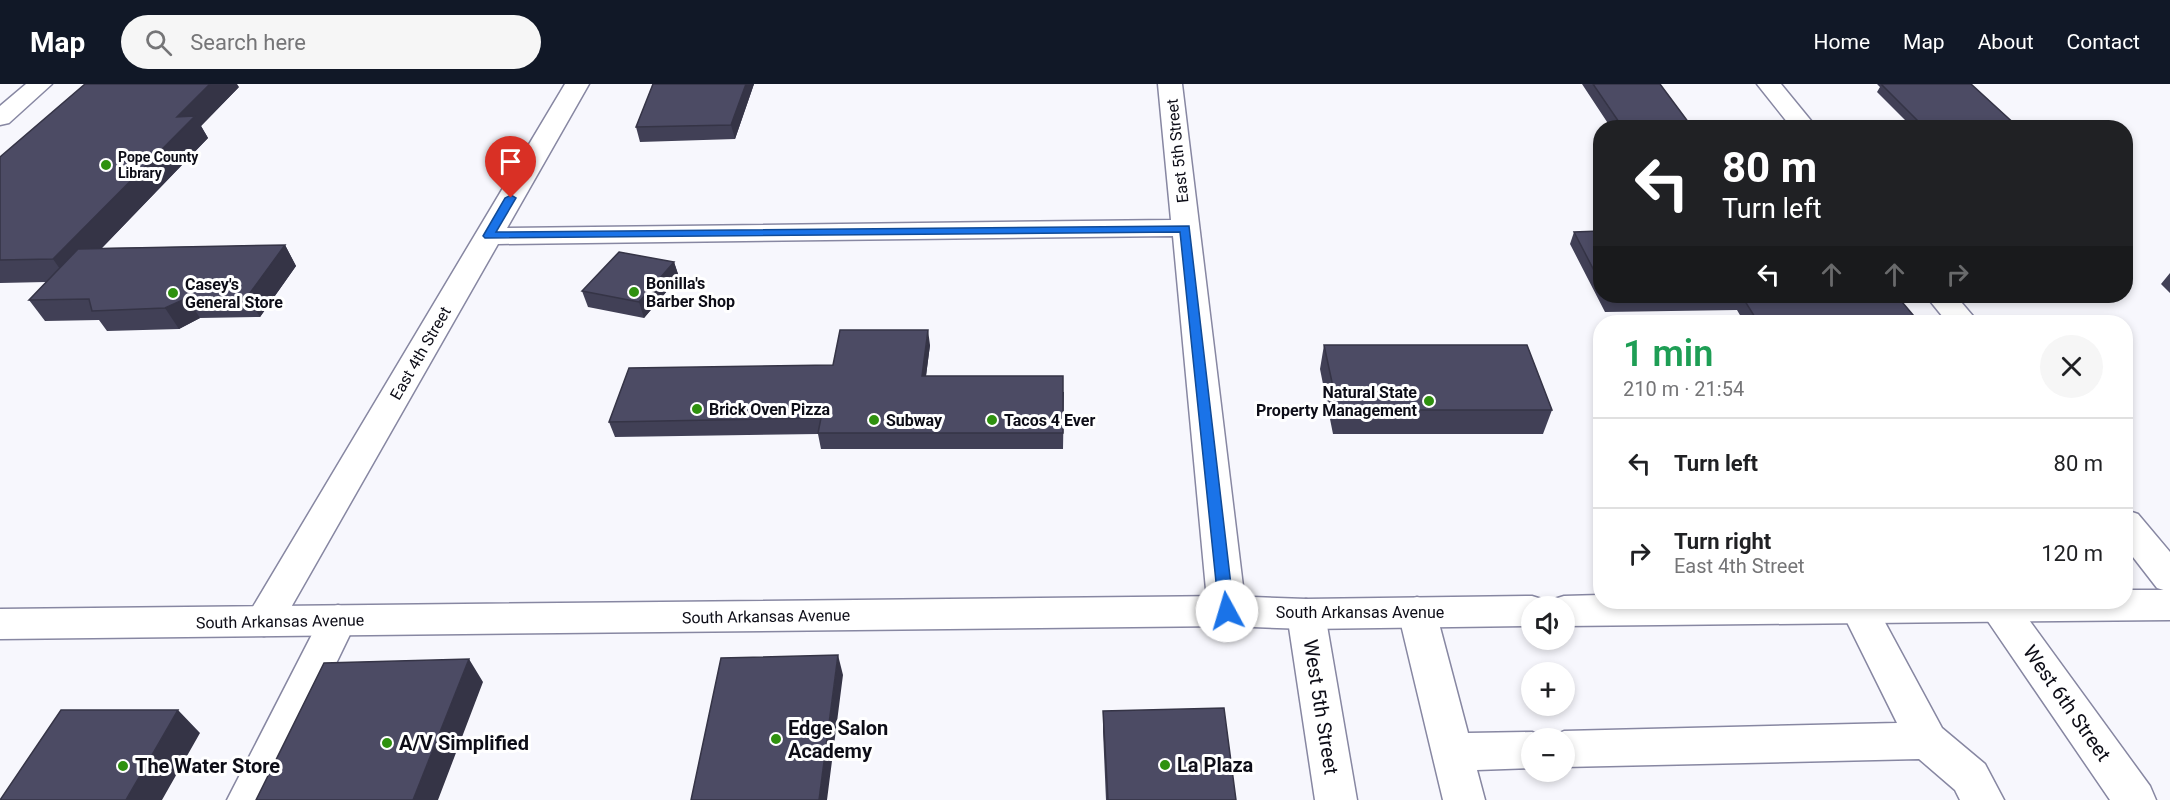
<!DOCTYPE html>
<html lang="en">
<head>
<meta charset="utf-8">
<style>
	:root { --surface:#fff; --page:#f6f6f6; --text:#202124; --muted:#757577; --line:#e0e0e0; --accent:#111827 }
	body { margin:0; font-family:Roboto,sans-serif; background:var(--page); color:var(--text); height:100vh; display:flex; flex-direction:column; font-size:22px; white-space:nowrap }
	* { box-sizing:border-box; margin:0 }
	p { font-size:20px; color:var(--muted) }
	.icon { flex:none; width:33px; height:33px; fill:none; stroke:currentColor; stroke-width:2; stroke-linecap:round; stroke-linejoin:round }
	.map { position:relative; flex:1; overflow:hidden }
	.panel { position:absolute; left:1593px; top:231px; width:540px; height:294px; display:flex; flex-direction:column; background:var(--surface); border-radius:24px; box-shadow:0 3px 9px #0003 }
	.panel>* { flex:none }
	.guide { position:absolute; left:1593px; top:36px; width:540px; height:183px; border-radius:24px; box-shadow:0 3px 9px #0003; background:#202124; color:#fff; overflow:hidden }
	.buttons { position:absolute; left:1521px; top:512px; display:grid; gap:12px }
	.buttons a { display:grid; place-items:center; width:54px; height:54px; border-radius:50%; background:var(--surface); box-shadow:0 3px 9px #0003; font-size:30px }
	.pin { position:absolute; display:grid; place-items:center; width:51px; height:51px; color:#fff; margin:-62px -26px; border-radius:50% 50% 50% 0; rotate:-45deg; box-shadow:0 0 6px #0007 }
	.pin .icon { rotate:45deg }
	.me { position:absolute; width:66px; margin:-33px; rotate:354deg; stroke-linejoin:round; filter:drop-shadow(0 0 4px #0008) }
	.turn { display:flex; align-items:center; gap:21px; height:126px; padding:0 30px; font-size:27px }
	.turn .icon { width:78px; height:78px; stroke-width:2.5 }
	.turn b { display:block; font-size:42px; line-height:51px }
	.lanes { display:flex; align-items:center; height:57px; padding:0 30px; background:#0003; justify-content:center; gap:30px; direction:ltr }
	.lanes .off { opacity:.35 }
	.round { display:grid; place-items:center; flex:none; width:63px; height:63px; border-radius:32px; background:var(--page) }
	.overview { display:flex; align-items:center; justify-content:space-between; height:102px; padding:0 30px }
	h1 { font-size:36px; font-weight:600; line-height:45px; color:#1e9e55 }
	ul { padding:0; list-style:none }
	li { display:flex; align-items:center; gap:18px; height:90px; padding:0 30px; border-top:2px solid var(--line) }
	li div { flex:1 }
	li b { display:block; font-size:22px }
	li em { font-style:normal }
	header { display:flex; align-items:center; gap:36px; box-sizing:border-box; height:84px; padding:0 30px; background:var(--accent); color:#fff }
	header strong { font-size:28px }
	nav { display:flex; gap:33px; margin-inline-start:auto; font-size:21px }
	.search { width:420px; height:54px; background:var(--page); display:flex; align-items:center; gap:15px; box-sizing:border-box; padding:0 21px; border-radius:33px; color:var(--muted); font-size:22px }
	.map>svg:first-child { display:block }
</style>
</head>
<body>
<header>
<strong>Map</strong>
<div class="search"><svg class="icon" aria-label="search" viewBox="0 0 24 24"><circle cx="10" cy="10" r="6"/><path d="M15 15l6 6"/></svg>Search here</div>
<nav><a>Home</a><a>Map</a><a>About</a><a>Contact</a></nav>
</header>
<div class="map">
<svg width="2170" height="716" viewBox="0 0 2170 716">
	<rect width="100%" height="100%" fill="#f7f7fd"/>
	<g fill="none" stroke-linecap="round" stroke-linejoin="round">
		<g stroke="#8787a2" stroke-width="3">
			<path id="minor" d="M 26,0 L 52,0 L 9,39 L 0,41 L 0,22 Z
				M 565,0 L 589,0 L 507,144 L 1171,136 L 1158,0 L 1182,0 L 1246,527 L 1240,538 L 1227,542 L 1214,538 L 1208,527 L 1173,152 L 498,160 L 277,548 L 264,552 L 251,548 L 245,537 L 251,526 Z
				M 1757,0 L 1781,0 L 1817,44 L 1792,44 Z
				M 1926,212 L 1956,212 L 1978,238 L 1947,238 Z
				M 2126,426 L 2138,430 L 2170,468 L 2170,508 L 2157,504 L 2126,464 Z
				M 1417,513 L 1430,517 L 1436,528 L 1468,649 L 1532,648 L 1547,654 L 1532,654 L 1532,684 L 1477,686 L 1485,716 L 1443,716 L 1398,528 L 1404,517 Z
				M 1306,515 L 1319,519 L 1325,530 L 1357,716 L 1315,716 L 1287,530 L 1293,519 Z
				M 1844,518 L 1874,518 L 1942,644 L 1985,680 L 2004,716 L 1960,716 L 1955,706 L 1919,675 L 1564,683 L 1564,654 L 1548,654 L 1564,647 L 1897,639 L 1840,524 Z
				M 1982,518 L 2016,518 L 2150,702 L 2156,716 L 2110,716 L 1985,533 L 1979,522 Z
				M 338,521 L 351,525 L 357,536 L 270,716 L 227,716 L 325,525 Z"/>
		</g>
		<g stroke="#8787a2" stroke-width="3">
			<path id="highway" d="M 2126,506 L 2170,506 L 2170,536 L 1564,542 L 1564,522 L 1532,522 L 1532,542 L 1306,545 L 1227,542 L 0,555 L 0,525 L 1227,512 L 1306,515 L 1532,512 L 1545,516 L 1548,522 L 1551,516 L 1564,512 L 1600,511 L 1600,518 L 2126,518 Z"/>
		</g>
		<use href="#minor" fill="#fff" fill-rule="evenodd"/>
		<use href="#highway" fill="#fff" fill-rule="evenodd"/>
	</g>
	<path fill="#414056" d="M 653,0 L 754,0 L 735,55 L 640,58 L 636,43 Z
		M 1582,0 L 1660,0 L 1689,39 L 1702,44 L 1611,44 Z
		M 1877,0 L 1971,0 L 2019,44 L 1913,44 L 1877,8 L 1880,3 Z
		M 239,3 L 201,42 L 208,54 L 102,164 L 285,161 L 296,182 L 260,233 L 200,234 L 179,245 L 107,247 L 99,236 L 45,237 L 29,216 L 46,198 L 0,199 L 0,73 Z
		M 1600,147 L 1600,212 L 1897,212 L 1919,238 L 1744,238 L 1737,226 L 1605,228 L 1570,160 L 1574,148 Z
		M 674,178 L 679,193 L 644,234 L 588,223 L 582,207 Z
		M 2170,189 L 2170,209 L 2161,200 Z
		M 930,261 L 926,292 L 1064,308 L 1063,365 L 821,365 L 818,350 L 615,353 L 609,338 L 833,281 Z
		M 1324,261 L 1552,326 L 1543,350 L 1333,350 L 1320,285 Z
		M 1103,627 L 1236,716 L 1106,716 L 1103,647 Z"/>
	<path fill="#353446" d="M 210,0 L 237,0 L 239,3 L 201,42 L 208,54 L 69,198 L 53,175 L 177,33 Z
		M 746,0 L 754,0 L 735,55 L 731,41 Z
		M 285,161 L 296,182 L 260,233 L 247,213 Z
		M 674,178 L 679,193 L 644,234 L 639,218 Z
		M 187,214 L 200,234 L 179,245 L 165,224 Z
		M 928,246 L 930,261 L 924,307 L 922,292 Z
		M 838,571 L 843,591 L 827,716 L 819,716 Z
		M 469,575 L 483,598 L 438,716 L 413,716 Z
		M 178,626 L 200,649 L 162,716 L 126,716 Z"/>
	<path fill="#4c4b64" stroke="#353446" stroke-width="1.5" d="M 85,0 L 210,0 L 177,33 L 195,32 L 53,175 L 0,176 L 0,73 Z
		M 653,0 L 746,0 L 731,41 L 636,43 Z
		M 1593,0 L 1660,0 L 1689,39 L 1698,39 L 1702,44 L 1623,44 Z
		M 1881,0 L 1971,0 L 2019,44 L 1925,44 Z
		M 1600,147 L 1600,198 L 1574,148 Z
		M 285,161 L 247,213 L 187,214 L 165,224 L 92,227 L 89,215 L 29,216 L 78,165 Z
		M 619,168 L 674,178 L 639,218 L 582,207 Z
		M 1608,212 L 1897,212 L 1919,238 L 1758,238 L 1743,214 L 1610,216 Z
		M 840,246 L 928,246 L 922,292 L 1063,292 L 1063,349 L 818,349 L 821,334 L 609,338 L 629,284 L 833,281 Z
		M 1324,261 L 1527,261 L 1552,326 L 1338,326 Z
		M 838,571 L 819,716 L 691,716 L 721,574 Z
		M 469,575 L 413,716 L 256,716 L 324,579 Z
		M 1224,624 L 1236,716 L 1108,716 L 1103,627 Z
		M 61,626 L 178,626 L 126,716 L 0,716 Z"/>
	<path fill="#1a73e8" stroke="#114b97" stroke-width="1.5" d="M 511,111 L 516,114 L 496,148 L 1189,142 L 1234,527 L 1232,532 L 1227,533 L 1221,532 L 1219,527 L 1180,148 L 485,154 L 483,152 L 505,114 Z"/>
	<g fill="#2f910f" stroke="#fff" stroke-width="2">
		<circle cx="106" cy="81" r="6"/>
		<circle cx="634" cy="208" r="6"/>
		<circle cx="173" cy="209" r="6"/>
		<circle cx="1429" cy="317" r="6"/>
		<circle cx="697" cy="325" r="6"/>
		<circle cx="874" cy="336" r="6"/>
		<circle cx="992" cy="336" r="6"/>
		<circle cx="776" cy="655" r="6"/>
		<circle cx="387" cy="659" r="6"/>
		<circle cx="1165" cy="681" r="6"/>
		<circle cx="123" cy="682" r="6"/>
	</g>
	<g text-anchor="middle" stroke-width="6" stroke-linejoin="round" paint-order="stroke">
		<g font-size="14" font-weight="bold" fill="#0d0d17" stroke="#fff" text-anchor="start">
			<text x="118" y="78">Pope County<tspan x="118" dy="16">Library</tspan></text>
		</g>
		<g font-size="16" fill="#0d0d17" stroke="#fff">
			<text transform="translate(1177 67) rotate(-96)" y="6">East 5th Street</text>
			<text transform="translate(420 269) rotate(-60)" y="6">East 4th Street</text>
			<text x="1360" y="534">South Arkansas Avenue</text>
			<text transform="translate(766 532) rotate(-1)" y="6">South Arkansas Avenue</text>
			<text transform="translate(280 537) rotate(-1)" y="6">South Arkansas Avenue</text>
		</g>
		<g font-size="16" font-weight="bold" fill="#0d0d17" stroke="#fff" text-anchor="start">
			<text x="646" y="205">Bonilla's<tspan x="646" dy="18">Barber Shop</tspan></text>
			<text x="185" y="206">Casey's<tspan x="185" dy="18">General Store</tspan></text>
			<text x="1417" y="314" text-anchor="end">Natural State<tspan x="1417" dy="18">Property Management</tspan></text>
			<text x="709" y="331">Brick Oven Pizza</text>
			<text x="886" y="342">Subway</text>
			<text x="1004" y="342">Tacos 4 Ever</text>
		</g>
		<g font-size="20" fill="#0d0d17" stroke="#fff">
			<text transform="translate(2067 619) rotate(55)" y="7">West 6th Street</text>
			<text transform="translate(1321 623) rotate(81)" y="7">West 5th Street</text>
		</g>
		<g font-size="20" font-weight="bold" fill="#0d0d17" stroke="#fff" text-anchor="start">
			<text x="788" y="651">Edge Salon<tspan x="788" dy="23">Academy</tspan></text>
			<text x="399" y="666">A/V Simplified</text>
			<text x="1177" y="688">La Plaza</text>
			<text x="135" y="689">The Water Store</text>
		</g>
	</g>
</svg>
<div class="buttons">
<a><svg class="icon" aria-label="sound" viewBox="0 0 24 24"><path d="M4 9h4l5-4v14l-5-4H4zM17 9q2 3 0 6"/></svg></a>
<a>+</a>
<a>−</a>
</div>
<div class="pin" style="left:511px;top:114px;background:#d93025"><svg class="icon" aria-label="arrive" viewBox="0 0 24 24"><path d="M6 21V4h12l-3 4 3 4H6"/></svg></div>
<svg class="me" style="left:1227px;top:527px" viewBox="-20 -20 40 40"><circle r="19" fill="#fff"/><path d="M0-13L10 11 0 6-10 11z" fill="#1a73e8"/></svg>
<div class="guide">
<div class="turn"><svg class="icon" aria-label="left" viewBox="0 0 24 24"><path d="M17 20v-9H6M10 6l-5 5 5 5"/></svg><div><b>80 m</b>Turn left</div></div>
<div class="lanes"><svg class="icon" aria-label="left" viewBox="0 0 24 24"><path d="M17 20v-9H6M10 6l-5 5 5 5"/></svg><svg class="icon off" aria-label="ahead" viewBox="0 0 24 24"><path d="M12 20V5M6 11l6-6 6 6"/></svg><svg class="icon off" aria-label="ahead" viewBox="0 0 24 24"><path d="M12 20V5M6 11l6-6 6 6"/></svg><svg class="icon off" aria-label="right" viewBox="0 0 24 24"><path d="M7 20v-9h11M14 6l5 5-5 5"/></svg></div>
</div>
<section class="panel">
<div class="overview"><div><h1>1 min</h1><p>210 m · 21:54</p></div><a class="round"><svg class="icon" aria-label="close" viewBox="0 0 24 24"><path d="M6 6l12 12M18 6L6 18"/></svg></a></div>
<ul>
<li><svg class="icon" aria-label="left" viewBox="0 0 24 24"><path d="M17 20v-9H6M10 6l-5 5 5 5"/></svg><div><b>Turn left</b></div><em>80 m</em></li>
<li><svg class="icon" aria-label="right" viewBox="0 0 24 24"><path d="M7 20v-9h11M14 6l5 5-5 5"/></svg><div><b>Turn right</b><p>East 4th Street</p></div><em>120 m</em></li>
</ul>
</section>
</div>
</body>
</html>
